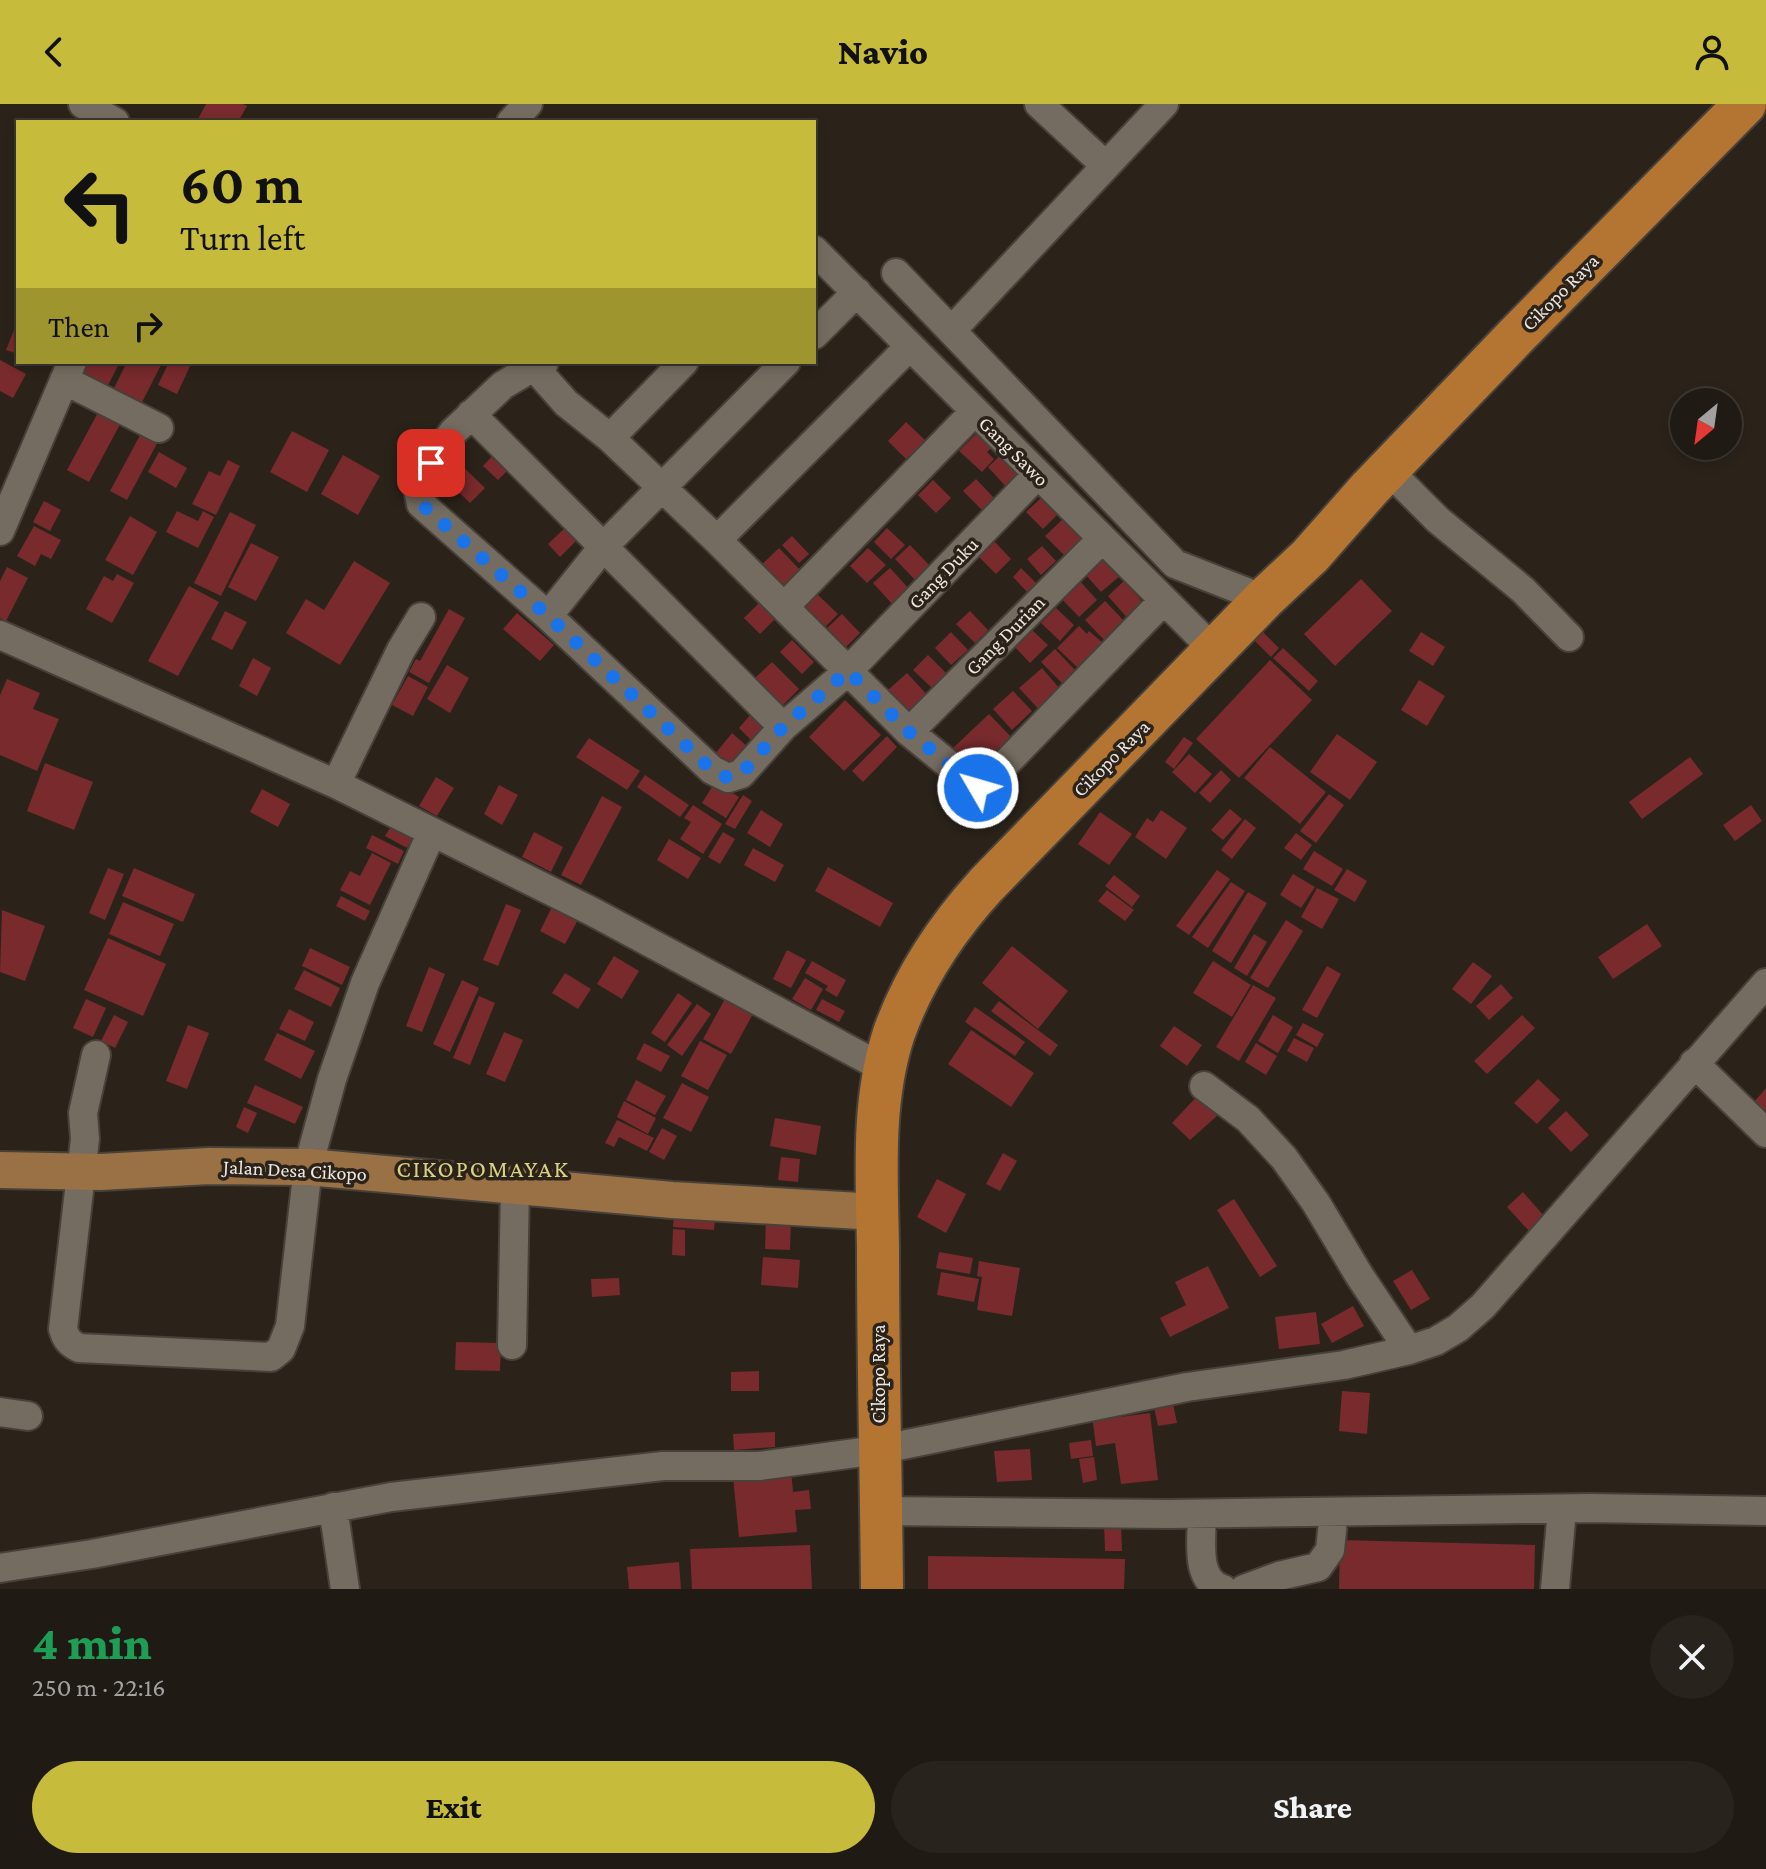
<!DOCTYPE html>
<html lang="en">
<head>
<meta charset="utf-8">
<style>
	:root { --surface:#201a14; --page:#28231d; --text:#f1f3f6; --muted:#a2a1a0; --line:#3d3834; --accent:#c7bb3b }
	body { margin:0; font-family:"Crimson Pro",serif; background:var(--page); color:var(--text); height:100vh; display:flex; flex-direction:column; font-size:30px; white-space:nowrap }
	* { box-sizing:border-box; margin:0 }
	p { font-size:26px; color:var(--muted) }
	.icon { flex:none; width:44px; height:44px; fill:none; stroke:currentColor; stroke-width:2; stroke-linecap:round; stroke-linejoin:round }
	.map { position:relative; height:1485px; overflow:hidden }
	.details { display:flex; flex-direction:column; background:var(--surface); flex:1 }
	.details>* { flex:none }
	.guide { position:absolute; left:16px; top:16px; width:800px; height:244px; border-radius:0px; box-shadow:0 4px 12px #0003,0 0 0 2px var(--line); background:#c7bb3b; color:#111; overflow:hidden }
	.needle { width:52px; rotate:209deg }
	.buttons { position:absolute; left:1670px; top:284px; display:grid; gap:16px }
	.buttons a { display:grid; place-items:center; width:72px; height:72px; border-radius:50%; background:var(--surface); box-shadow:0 4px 12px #0003,0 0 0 2px var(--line); font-size:40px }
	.pin { position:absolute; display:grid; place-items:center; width:68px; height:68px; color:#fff; margin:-34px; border-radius:16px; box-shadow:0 4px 12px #0006 }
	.me { position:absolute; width:88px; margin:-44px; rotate:308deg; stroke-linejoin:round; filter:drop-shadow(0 0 6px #0008) }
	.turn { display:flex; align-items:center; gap:28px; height:168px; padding:0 32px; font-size:36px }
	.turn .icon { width:104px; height:104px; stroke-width:2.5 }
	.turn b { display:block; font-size:56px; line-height:68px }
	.then { display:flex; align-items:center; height:76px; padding:0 32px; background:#0003; gap:16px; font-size:30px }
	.round { display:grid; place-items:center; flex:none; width:84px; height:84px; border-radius:42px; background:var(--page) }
	.head { display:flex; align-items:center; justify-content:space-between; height:136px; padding:0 32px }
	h1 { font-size:48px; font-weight:800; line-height:60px; color:#1e9e55 }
	.cta { display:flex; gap:16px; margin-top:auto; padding:16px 32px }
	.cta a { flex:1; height:92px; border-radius:48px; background:var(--accent); color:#111; font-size:32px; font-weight:800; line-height:92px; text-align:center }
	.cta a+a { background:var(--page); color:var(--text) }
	header { display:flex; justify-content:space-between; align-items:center; height:104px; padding:0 32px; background:var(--accent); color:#111; font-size:36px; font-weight:800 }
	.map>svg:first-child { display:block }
</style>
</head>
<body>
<header><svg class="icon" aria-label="back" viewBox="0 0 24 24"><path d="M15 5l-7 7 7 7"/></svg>Navio<svg class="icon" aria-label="person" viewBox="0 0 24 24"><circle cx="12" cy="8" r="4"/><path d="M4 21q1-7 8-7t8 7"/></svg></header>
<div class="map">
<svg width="1766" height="1485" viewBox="0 0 1766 1485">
	<rect width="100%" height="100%" fill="#2b231a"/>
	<path fill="#782a2c" d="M 206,0 L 243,0 L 247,2 L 238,18 L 204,18 L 198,15 Z
		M 18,216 L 18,250 L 6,246 Z
		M 0,256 L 26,270 L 13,294 L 0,287 Z
		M 87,258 L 120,258 L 104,289 L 78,276 Z
		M 127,258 L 155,258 L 161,261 L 137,308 L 109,294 Z
		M 169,258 L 192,258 L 177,290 L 158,281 Z
		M 101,303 L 123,315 L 89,378 L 67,366 Z
		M 906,318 L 925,336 L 906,355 L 888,337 Z
		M 145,322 L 162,330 L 127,396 L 110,387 Z
		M 292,327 L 329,346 L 307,388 L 270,368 Z
		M 979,327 L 994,341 L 987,348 L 994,355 L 982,368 L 959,347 Z
		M 497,347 L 512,362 L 498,376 L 483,362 Z
		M 159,348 L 187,364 L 176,384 L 148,368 Z
		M 1003,349 L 1023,372 L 1008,385 L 988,363 Z
		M 343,351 L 380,372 L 358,411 L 321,390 Z
		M 453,353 L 485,384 L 470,399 L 438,368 Z
		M 228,356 L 240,362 L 216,411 L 192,400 L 209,367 L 220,372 Z
		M 976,375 L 996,396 L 983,407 L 963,387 Z
		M 933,376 L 951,394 L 936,409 L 918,391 Z
		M 1042,393 L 1058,410 L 1043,425 L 1026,408 Z
		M 44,397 L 61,406 L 50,427 L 33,418 Z
		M 177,407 L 198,417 L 203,407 L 214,413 L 198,444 L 166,428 Z
		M 230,408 L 256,421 L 221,492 L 194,479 Z
		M 130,412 L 157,428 L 133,471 L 105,456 Z
		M 1064,414 L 1087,436 L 1068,455 L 1045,432 Z
		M 568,421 L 580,433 L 560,453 L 548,440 Z
		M 34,422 L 61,436 L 51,455 L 41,450 L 35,462 L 17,452 Z
		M 887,424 L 905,441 L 891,455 L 874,438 Z
		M 792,432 L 809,450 L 799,459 L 782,441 Z
		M 995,438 L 1011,455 L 996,470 L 979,453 Z
		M 251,439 L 279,453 L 256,497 L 228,483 Z
		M 910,441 L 932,464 L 917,478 L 895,455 Z
		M 1042,442 L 1056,457 L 1041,471 L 1027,455 Z
		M 779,444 L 805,471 L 786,490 L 759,463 Z
		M 868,444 L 886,461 L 867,479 L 850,462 Z
		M 1104,454 L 1120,472 L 1101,488 L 1085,470 Z
		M 354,457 L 390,479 L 340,561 L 286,529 L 306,495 L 324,506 Z
		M 7,463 L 28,474 L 6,517 L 0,514 L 0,477 Z
		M 890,464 L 910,486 L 893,501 L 873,479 Z
		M 1021,464 L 1038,481 L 1029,490 L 1013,473 Z
		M 117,470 L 134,479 L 112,519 L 86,505 L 104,472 L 113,477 Z
		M 1078,475 L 1097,496 L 1079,513 L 1059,492 Z
		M 1361,475 L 1392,507 L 1335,562 L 1304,530 Z
		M 1124,477 L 1146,502 L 1130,517 L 1108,492 Z
		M 189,482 L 219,498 L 178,572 L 148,557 Z
		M 817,490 L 838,510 L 821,527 L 800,507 Z
		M 766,492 L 782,508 L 760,530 L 744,514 Z
		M 1105,497 L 1129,522 L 1109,541 L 1085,516 Z
		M 1056,504 L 1074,521 L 1060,537 L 1041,519 Z
		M 449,505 L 465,514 L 429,579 L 409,568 L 416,555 L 420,557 Z
		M 225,507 L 247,518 L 232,546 L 211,535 Z
		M 970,507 L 988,526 L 975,539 L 956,520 Z
		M 517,509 L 554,541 L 540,557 L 503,525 Z
		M 842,510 L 860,529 L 846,543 L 827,524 Z
		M 1079,522 L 1087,530 L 1089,527 L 1103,539 L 1078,564 L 1057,544 Z
		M 1031,525 L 1048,541 L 1030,559 L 1014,542 Z
		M 951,528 L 968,546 L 951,561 L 935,544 Z
		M 1263,528 L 1279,544 L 1271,553 L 1255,537 Z
		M 1421,528 L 1445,543 L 1433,562 L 1409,547 Z
		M 792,536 L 814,558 L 802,570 L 780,548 Z
		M 1283,544 L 1318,577 L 1309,587 L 1273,554 Z
		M 1055,545 L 1076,567 L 1063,580 L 1041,558 Z
		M 928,551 L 949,572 L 934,586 L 913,566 Z
		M 253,554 L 271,564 L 257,592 L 239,582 Z
		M 1270,556 L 1312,596 L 1239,674 L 1196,635 Z
		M 772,558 L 799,585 L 783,601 L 755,574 Z
		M 447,561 L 469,574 L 450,609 L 427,595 Z
		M 1042,564 L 1066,592 L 1044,611 L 1019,584 Z
		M 907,569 L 931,595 L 912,613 L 888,586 Z
		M 408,572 L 428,583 L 413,612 L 392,601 Z
		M 7,575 L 40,589 L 33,605 L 59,615 L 37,667 L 0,651 L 0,591 Z
		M 1419,576 L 1445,592 L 1427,622 L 1401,606 Z
		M 1013,587 L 1032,607 L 1012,626 L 993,605 Z
		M 845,596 L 881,631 L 844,667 L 809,633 Z
		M 751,610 L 764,622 L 751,636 L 739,624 Z
		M 989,610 L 1014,636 L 977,671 L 952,645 Z
		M 732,629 L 749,644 L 732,664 L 715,650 Z
		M 1337,630 L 1377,658 L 1350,696 L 1310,668 Z
		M 887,632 L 897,643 L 863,678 L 852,667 Z
		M 1184,633 L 1193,639 L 1174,665 L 1165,658 Z
		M 589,634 L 640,667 L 627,686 L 576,653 Z
		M 1270,643 L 1326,688 L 1300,720 L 1244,674 Z
		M 1189,650 L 1212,670 L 1195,689 L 1172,668 Z
		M 1690,653 L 1703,670 L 1642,715 L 1629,698 Z
		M 45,659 L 93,678 L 74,726 L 27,707 Z
		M 1221,666 L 1231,676 L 1210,699 L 1199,689 Z
		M 645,671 L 689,701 L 680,713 L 637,683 Z
		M 436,673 L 454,684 L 437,712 L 419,702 Z
		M 715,678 L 739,693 L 726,714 L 702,699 Z
		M 499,681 L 518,691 L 502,721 L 484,710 Z
		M 262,685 L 290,700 L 278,723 L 250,708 Z
		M 1329,690 L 1344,701 L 1316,739 L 1300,727 Z
		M 743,691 L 752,697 L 735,725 L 725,720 Z
		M 602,692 L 622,703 L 581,781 L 561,771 Z
		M 693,701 L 722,720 L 703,750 L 680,735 L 691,718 L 684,714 Z
		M 1751,701 L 1762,717 L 1735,737 L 1723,721 Z
		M 1230,705 L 1242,715 L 1223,736 L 1211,726 Z
		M 761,706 L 783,720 L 770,743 L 747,729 Z
		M 1161,706 L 1187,724 L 1166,755 L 1135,733 L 1147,714 L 1153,718 Z
		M 1100,708 L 1132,730 L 1109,761 L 1078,740 Z
		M 395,715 L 417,727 L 407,744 L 385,732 Z
		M 1245,715 L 1256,724 L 1232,755 L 1221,746 Z
		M 534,728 L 563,743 L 551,768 L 522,753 Z
		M 723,728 L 735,735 L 720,760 L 708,753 Z
		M 1296,729 L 1312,741 L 1301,756 L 1284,744 Z
		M 372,731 L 404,747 L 398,760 L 366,744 Z
		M 669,735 L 701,754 L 688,775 L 657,756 Z
		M 753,744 L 784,761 L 775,778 L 744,761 Z
		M 1314,747 L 1343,765 L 1332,782 L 1303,765 Z
		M 372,749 L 391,759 L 370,801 L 340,786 L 350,767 L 360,772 Z
		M 828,763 L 893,799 L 880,823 L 815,787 Z
		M 108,764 L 124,770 L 105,816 L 89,809 Z
		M 134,764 L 195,790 L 183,818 L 122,792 Z
		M 1347,765 L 1367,777 L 1355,798 L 1334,786 Z
		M 1217,766 L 1230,775 L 1189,831 L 1176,822 Z
		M 1293,770 L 1315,783 L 1301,804 L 1280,791 Z
		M 1114,771 L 1140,792 L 1132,803 L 1105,782 Z
		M 1231,778 L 1245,787 L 1208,844 L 1192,833 Z
		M 1317,784 L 1339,795 L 1322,825 L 1301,813 Z
		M 1107,786 L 1134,806 L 1125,817 L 1098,797 Z
		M 1248,788 L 1267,799 L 1231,859 L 1212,847 Z
		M 341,792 L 370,807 L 365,817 L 336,802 Z
		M 555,797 L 581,810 L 565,840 L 540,827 Z
		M 123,798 L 174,820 L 160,852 L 109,830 Z
		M 506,800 L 521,806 L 498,862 L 483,856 Z
		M 2,806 L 45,822 L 25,877 L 0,868 Z
		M 1286,816 L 1303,827 L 1268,884 L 1250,874 Z
		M 1647,820 L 1662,842 L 1613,875 L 1598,853 Z
		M 1254,830 L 1267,838 L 1247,872 L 1234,864 Z
		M 108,834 L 166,860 L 143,912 L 84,886 Z
		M 1012,842 L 1068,887 L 1038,925 L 982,879 Z
		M 310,844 L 350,863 L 342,881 L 302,862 Z
		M 787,846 L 806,856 L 791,884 L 773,875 Z
		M 614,852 L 639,867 L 622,895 L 597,880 Z
		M 812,857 L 846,876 L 837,893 L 825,886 L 828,882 L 805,869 Z
		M 1213,857 L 1251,881 L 1232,913 L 1193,889 Z
		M 1473,858 L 1492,872 L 1471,900 L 1452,885 Z
		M 1327,862 L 1341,870 L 1317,914 L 1302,906 Z
		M 429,863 L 445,870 L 422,928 L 406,922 Z
		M 304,866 L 340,884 L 331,903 L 294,885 Z
		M 565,869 L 591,885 L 578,905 L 552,889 Z
		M 805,874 L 823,885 L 811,906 L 792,895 Z
		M 462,876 L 479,884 L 450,948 L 433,940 Z
		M 1501,880 L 1513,894 L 1489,916 L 1476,902 Z
		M 1253,881 L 1276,894 L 1239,957 L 1216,943 Z
		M 678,889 L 692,899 L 665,938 L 651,929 Z
		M 479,892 L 495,899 L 470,961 L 453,954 Z
		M 726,893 L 754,908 L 731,950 L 703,935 Z
		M 86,895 L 106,904 L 93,933 L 73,924 Z
		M 822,895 L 845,907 L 839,918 L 816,906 Z
		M 999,897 L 1058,941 L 1050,952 L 991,907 Z
		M 697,900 L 711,910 L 682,952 L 667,941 Z
		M 975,903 L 1025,938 L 1015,952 L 965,918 Z
		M 289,905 L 314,918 L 305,937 L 279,925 Z
		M 114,911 L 128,918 L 115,944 L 101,937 Z
		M 1273,911 L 1293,923 L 1278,949 L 1258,937 Z
		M 1522,911 L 1535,924 L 1487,970 L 1474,957 Z
		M 1303,919 L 1324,930 L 1317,943 L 1296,931 Z
		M 188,921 L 209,929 L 187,985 L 166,977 Z
		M 1174,922 L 1202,941 L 1187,962 L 1160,942 Z
		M 971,926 L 1034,969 L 1011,1003 L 948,960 Z
		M 504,928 L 523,936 L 505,978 L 486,970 Z
		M 277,929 L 315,947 L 301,975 L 264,956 Z
		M 1294,934 L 1314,944 L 1307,958 L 1287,947 Z
		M 700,937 L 727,951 L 708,986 L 681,972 Z
		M 644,939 L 670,952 L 661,968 L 636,955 Z
		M 1256,939 L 1277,952 L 1266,971 L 1245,958 Z
		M 1538,975 L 1560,996 L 1537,1020 L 1514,999 Z
		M 636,976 L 666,992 L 655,1011 L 626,996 Z
		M 682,979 L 709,993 L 691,1028 L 663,1014 Z
		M 255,981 L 303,1003 L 295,1020 L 247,999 Z
		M 1766,984 L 1766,1020 L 1748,1005 Z
		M 1200,989 L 1227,1003 L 1190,1036 L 1172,1019 Z
		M 624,997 L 656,1014 L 648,1030 L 617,1013 Z
		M 244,1003 L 257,1009 L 248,1029 L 236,1023 Z
		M 1566,1007 L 1589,1031 L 1571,1048 L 1548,1024 Z
		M 775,1014 L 821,1022 L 816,1051 L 770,1042 Z
		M 617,1016 L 654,1034 L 647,1047 L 619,1033 L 614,1043 L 605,1039 Z
		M 662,1024 L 677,1032 L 664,1056 L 649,1048 Z
		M 1003,1049 L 1017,1057 L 1000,1087 L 986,1080 Z
		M 781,1053 L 800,1055 L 798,1078 L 778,1076 Z
		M 937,1075 L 966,1090 L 946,1129 L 917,1113 Z
		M 1523,1088 L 1545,1113 L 1529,1127 L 1507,1103 Z
		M 1234,1095 L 1277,1162 L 1260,1173 L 1217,1106 Z
		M 674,1111 L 715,1114 L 714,1126 L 673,1123 Z
		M 766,1114 L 791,1115 L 790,1146 L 765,1145 Z
		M 673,1125 L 685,1126 L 685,1152 L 672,1151 Z
		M 939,1148 L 973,1154 L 970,1170 L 936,1164 Z
		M 763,1153 L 800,1156 L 798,1184 L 761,1181 Z
		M 979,1157 L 1020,1164 L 1012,1212 L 977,1206 L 982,1173 L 977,1172 Z
		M 1208,1162 L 1229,1204 L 1170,1233 L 1160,1214 L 1186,1201 L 1175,1178 Z
		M 1412,1166 L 1430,1195 L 1411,1206 L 1393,1177 Z
		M 941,1168 L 979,1175 L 974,1198 L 937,1191 Z
		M 619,1174 L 620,1191 L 592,1193 L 591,1175 Z
		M 1353,1202 L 1364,1222 L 1332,1239 L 1321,1220 Z
		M 1316,1208 L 1320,1240 L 1279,1245 L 1275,1213 Z
		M 456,1238 L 501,1239 L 500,1267 L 455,1266 Z
		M 759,1267 L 759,1287 L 731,1287 L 731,1268 Z
		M 1342,1287 L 1370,1289 L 1367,1330 L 1339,1327 Z
		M 1172,1295 L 1177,1319 L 1158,1322 L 1153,1299 Z
		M 1112,1309 L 1112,1314 L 1150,1309 L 1158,1376 L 1121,1380 L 1115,1339 L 1096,1342 L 1092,1312 Z
		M 775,1328 L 775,1343 L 734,1346 L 733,1330 Z
		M 1091,1336 L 1093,1352 L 1071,1355 L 1069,1339 Z
		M 1030,1345 L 1032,1376 L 997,1378 L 994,1347 Z
		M 1094,1353 L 1097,1376 L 1083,1379 L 1079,1355 Z
		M 732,1363 L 791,1366 L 793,1388 L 809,1386 L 811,1405 L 795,1406 L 797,1428 L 739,1433 Z
		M 1104,1418 L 1121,1418 L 1122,1447 L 1105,1447 Z
		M 1340,1436 L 1535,1441 L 1534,1485 L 1339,1485 Z
		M 810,1441 L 812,1485 L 692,1485 L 690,1445 Z
		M 928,1452 L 1125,1455 L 1124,1485 L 928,1485 Z
		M 679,1458 L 681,1485 L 629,1485 L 627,1463 Z"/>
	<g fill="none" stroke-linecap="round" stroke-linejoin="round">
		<g stroke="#47413a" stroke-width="32">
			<path id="minor" d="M 83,0 L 115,18
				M 1039,0 L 1106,62
				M 511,18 L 528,0
				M 814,146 L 1215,547
				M 896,169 L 1175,460 L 1264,495
				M 952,226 L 1164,0
				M 814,231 L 857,188
				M 542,258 L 503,281 L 453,328 L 419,375 L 418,385 L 421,400 L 548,512 L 712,666 L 728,674 L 741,670 L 783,623 L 848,567 L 1038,370
				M 544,258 L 541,268 L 543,273 L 566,299 L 610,334 L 717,436 L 909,628 L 978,684 L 983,683 L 1164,496
				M 64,276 L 159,324
				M 471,310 L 783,623
				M 610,334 L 684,258
				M 1388,366 L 1438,416 L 1523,486 L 1569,533
				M 0,427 L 72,258
				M 717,436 L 909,243
				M 785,502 L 975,307
				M 548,512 L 604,442 L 786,258
				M 0,531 L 336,680 L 593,808 L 885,965
				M 909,628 L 1102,435
				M 336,680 L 401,546 L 421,513
				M 96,951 L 83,1009 L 85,1035 L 63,1225 C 66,1235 69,1239 79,1244 L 271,1253 L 281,1245 L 290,1222 L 308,1063 L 332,975 L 365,879 L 431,730
				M 1694,959 L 1766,1029
				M 1204,982 L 1248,1015 L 1284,1054 L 1316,1099 L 1359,1171 L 1409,1246
				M 512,1241 L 515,1083
				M 0,1308 L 28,1312
				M 333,1403 L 345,1485
				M 881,1407 L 1169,1410 L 1590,1404 L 1766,1407
				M 1202,1410 C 1202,1434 1194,1477 1223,1485
				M 0,1464 L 92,1450 L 391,1393 L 663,1362 L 759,1362 L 878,1346 L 1187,1283 L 1344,1261 L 1409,1246 L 1436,1237 L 1458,1224 L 1483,1202 L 1766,879
				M 1244,1485 L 1279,1472 L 1318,1463 L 1330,1446 L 1334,1408
				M 1555,1485 L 1562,1405"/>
		</g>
		<g stroke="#47413a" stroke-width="40">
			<path id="major" d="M 0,1066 L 101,1068 L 209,1062 L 308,1063 L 672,1096 L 877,1108"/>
		</g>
		<g stroke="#47413a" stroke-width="46">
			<path id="highway" d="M 882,1485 C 881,1372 878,1259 878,1145 C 877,1073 871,999 894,929 C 914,873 947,824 986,781 L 1264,495 L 1310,452 L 1370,384 L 1516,232 L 1745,0"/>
		</g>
		<use href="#minor" stroke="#756c61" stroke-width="28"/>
		<use href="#major" stroke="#9a7144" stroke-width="36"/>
		<use href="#highway" stroke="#b37531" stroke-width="42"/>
	</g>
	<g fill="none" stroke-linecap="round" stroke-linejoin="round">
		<path stroke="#1a73e8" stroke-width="14" stroke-dasharray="0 25.2" d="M 431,359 C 420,375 417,382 421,400 L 548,512 L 712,666 L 728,674 L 741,670 L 783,623 L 848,567 L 909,628 L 978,684"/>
	</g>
	<g text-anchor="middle" stroke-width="7" stroke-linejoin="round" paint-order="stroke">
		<g font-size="20" fill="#ece7e0" stroke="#2b231a">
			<text transform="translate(1560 188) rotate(-45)" y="7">Cikopo Raya</text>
			<text transform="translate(1014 347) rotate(45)" y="7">Gang Sawo</text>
			<text transform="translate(943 469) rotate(-46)" y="7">Gang Duku</text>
			<text transform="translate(1005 531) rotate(-45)" y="7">Gang Durian</text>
			<text transform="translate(1111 654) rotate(-45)" y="7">Cikopo Raya</text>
			<text transform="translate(295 1066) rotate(3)" y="7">Jalan Desa Cikopo</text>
			<text transform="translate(878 1270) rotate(-90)" y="7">Cikopo Raya</text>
		</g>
		<g font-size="24" letter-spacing="2" fill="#d9d284" stroke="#2b231a">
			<text x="483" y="1073">CIKOPOMAYAK</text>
		</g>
	</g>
</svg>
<div class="buttons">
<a><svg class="needle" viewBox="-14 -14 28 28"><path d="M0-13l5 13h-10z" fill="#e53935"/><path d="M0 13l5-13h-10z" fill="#a2a1a0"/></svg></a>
</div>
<div class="pin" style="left:431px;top:359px;background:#d93025"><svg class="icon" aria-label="arrive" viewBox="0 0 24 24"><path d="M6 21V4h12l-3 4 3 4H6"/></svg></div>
<svg class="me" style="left:978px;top:684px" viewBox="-20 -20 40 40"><circle r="17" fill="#1a73e8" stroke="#fff" stroke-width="3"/><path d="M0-11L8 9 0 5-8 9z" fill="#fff"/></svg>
<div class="guide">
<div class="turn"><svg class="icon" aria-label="left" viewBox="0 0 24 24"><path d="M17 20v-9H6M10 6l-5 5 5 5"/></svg><div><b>60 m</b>Turn left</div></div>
<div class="then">Then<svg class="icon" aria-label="right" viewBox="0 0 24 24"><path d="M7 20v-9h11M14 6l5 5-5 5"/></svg></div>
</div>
</div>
<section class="details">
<div class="head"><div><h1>4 min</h1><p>250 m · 22:16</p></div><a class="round"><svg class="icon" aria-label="close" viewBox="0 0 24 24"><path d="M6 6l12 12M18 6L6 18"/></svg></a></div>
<div class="cta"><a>Exit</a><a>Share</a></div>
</section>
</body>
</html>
